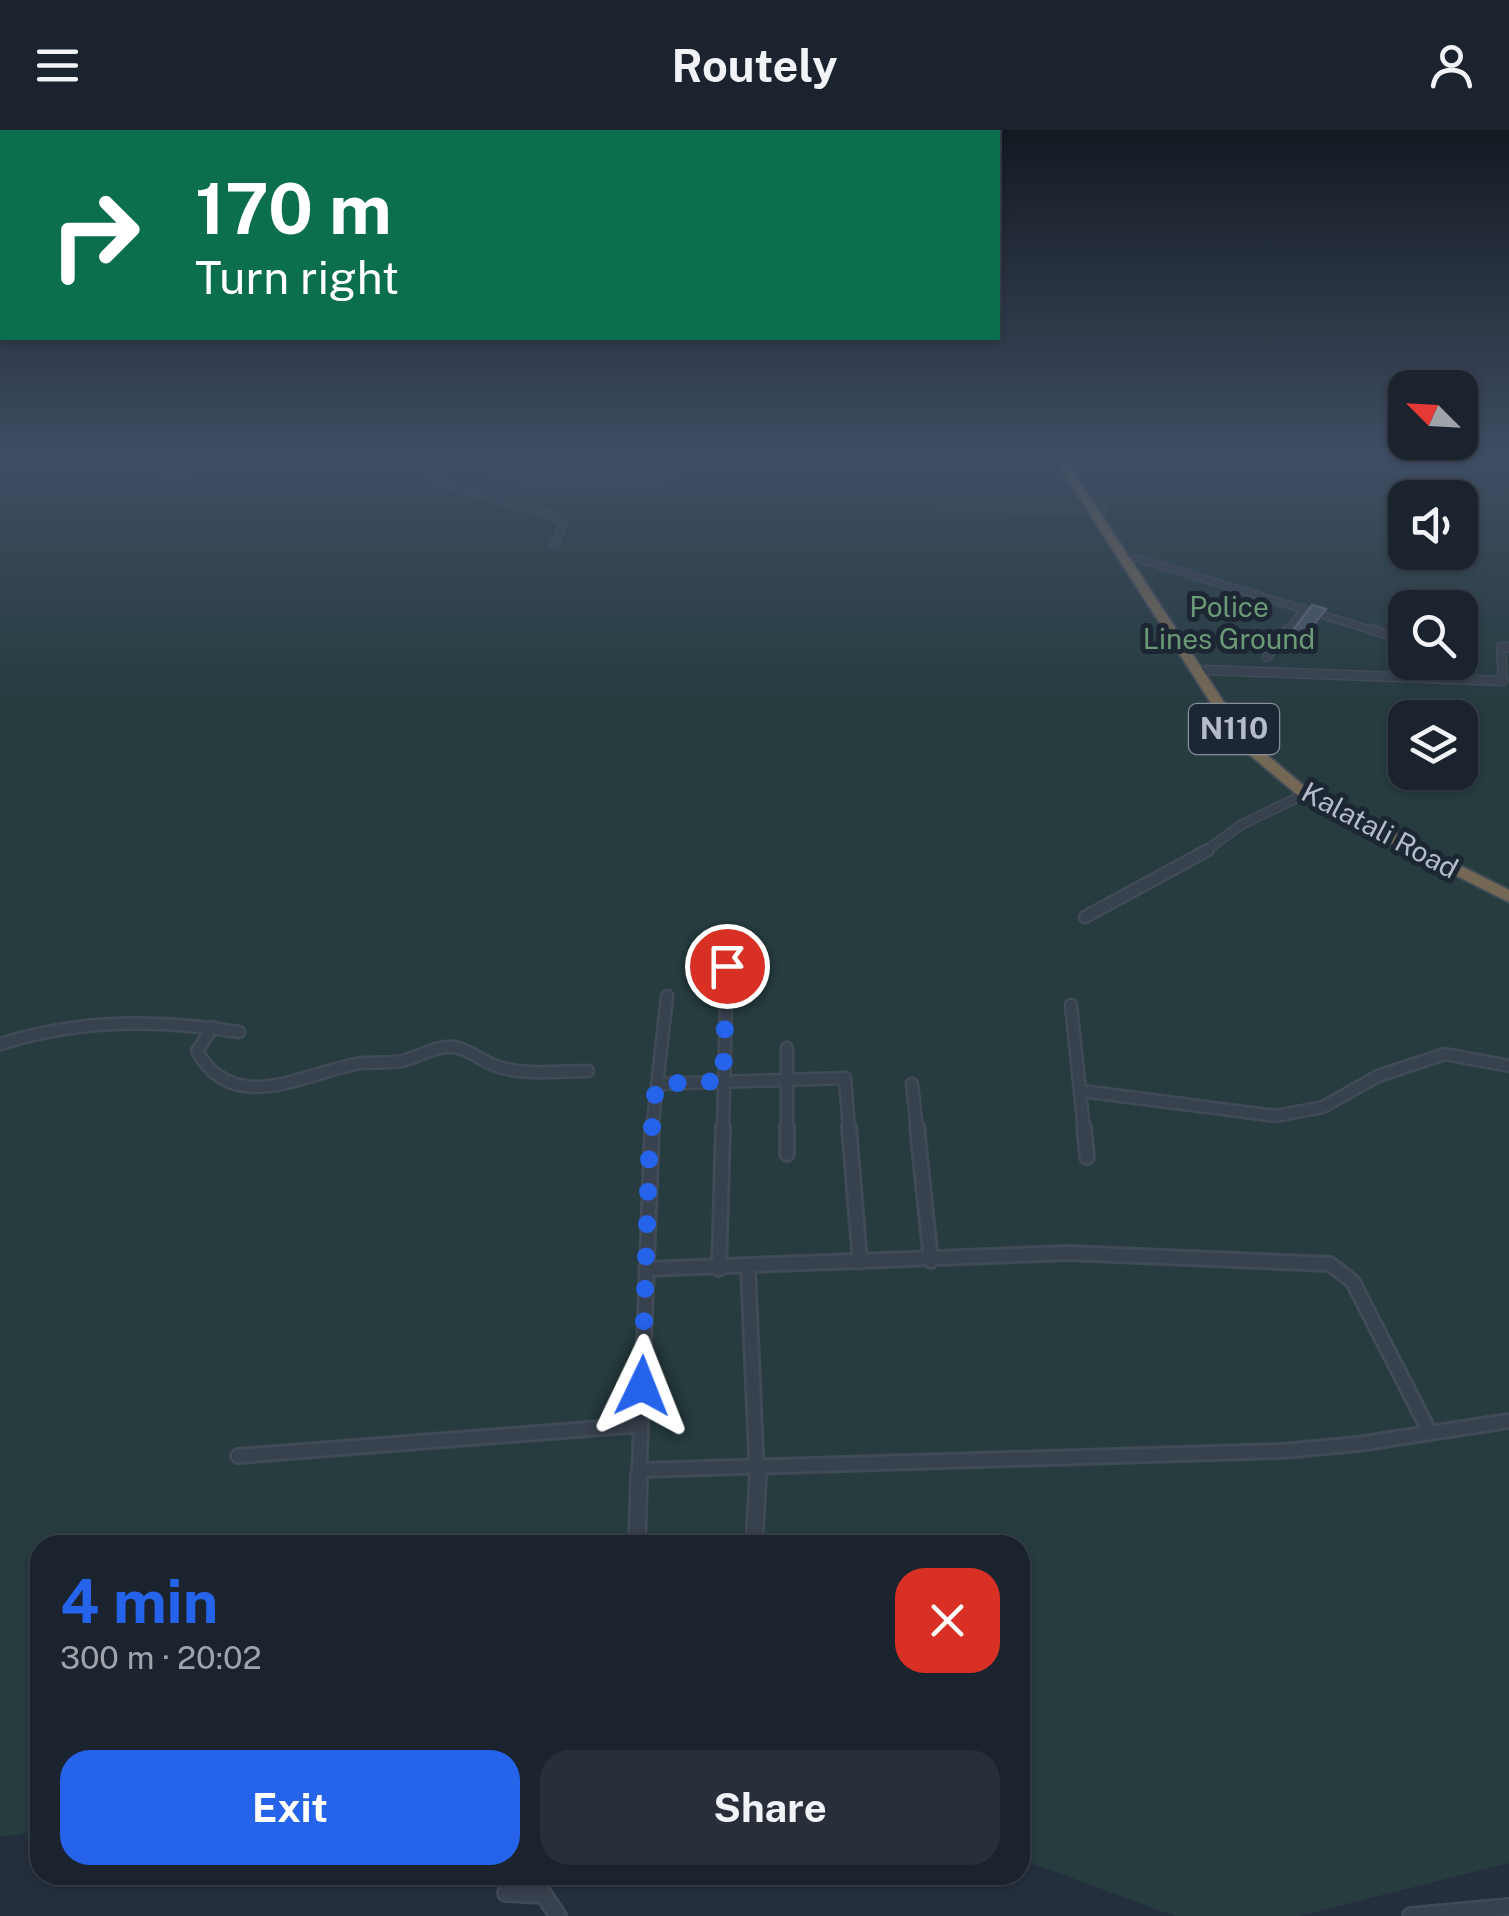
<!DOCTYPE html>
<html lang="en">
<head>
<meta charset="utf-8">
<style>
	:root { --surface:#1b232e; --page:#282f3a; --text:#f1f3f6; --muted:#a0a4aa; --line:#39404a; --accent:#2563eb }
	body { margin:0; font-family:"Public Sans",sans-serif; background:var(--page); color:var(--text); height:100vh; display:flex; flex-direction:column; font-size:38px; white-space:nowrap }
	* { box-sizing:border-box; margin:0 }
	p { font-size:32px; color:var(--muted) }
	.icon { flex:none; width:55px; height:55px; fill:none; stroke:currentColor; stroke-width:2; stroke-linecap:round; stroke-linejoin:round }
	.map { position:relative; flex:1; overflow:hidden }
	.sheet { position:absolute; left:30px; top:1405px; width:1000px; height:350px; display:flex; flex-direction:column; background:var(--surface); border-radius:30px; box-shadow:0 2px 8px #0004,0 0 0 2px var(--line) }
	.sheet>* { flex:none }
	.guide { position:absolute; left:0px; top:0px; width:1000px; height:210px; box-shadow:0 2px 8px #0004,0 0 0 2px var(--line); background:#0b6e4f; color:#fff; overflow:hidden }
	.needle { width:65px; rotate:294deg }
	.tools { position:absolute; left:1388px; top:240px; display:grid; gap:20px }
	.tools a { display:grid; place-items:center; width:90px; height:90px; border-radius:20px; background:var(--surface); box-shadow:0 2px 8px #0004,0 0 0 2px var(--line); font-size:50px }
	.pin { position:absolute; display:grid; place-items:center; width:85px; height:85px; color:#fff; margin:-42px; border:5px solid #fff; border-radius:50%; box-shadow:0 2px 10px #0007 }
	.me { position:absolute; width:110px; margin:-55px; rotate:2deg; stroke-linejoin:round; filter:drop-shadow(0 0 8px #0008) }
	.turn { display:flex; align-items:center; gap:35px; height:210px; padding:0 30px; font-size:45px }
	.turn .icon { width:130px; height:130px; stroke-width:2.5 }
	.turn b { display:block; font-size:70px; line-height:85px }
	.round { display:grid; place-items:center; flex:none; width:105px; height:105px; border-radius:30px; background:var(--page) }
	.head { display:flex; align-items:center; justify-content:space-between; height:170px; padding:0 30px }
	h1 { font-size:60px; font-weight:700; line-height:75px; color:var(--accent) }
	.cta { display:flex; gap:20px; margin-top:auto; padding:20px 30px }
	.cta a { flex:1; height:115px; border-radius:30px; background:var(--accent); color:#fff; font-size:40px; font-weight:700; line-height:115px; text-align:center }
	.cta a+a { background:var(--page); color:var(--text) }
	header { display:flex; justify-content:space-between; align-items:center; height:130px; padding:0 30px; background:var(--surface); font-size:45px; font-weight:700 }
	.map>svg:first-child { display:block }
</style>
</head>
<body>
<header><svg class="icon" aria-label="menu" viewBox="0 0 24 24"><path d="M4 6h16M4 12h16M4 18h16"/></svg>Routely<svg class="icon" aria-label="person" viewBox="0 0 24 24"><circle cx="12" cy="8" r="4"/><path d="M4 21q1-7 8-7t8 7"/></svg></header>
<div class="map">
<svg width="1509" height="1786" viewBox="0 0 1509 1786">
	<rect width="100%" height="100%" fill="#242f3e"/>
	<path fill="#263c3f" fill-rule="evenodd" d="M 0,325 L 1509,325 L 1509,1733 L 1299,1786 L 1175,1786 L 1020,1729 L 1020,1415 L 171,1415 L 145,1405 L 131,1415 L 40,1415 L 40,1701 L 0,1707 ZM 1405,368 L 1460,368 L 1460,422 L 1405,422 ZM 1405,478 L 1460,478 L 1460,532 L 1405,532 ZM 1405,588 L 1460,588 L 1460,642 L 1405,642 Z"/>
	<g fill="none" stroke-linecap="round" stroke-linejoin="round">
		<g stroke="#414a57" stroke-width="9">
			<path id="street-far4" d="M 396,325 L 462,329 L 529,351 L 663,352 L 677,337 L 715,325
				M 783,325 L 798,326
				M 431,331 L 441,338 L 432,348 L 446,355 L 554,386 L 563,396 L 554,415
				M 168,349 L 218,325
				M 941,377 L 1103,380
				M 1136,428 L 1378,502
				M 1287,502 L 1305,478"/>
		</g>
		<g stroke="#414a57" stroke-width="11">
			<path id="street-far3" d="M 1370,499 L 1405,510
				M 1267,527 L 1288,499
				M 1206,540 L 1503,551 L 1501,517 L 1509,517
				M 1204,722 L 1241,695 L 1305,664"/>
		</g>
		<g stroke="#414a57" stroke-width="15">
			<path id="street-far2" d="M 1085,787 L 1208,720
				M 1071,875 L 1084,1000
				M 213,897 L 197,921 C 233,986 301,945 356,934 C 371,931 387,934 402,931 C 419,927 436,915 454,917 C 469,919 481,931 496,936 C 524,946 559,941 588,941
				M 0,914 C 81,889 156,889 239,902
				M 787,918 L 787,1000
				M 657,954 L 845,948 L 849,1000
				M 912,954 L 917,1000
				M 1082,961 L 1276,986 L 1323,977 L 1378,946 L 1445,924 L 1509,936
				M 652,1000 L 667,866
				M 723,1000 L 727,836"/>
		</g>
		<g stroke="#414a57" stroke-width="18">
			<path id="street-far1" d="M 787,997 L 787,1024
				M 849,997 L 860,1132
				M 917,997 L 931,1131
				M 1084,997 L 1087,1027
				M 748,1137 L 757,1349
				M 646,1139 L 1068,1123 L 1330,1134 L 1353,1152 L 1430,1303
				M 719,1139 L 723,997
				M 238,1326 L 641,1295
				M 641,1340 L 1282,1321 L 1358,1314 L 1509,1291
				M 639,1349 L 652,997"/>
		</g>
		<g stroke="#414a57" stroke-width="20">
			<path id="street" d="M 637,1415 L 639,1346
				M 754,1415 L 758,1346
				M 506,1763 L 544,1765 L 558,1786
				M 1411,1786 L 1509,1777"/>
		</g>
		<g stroke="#434c59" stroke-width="4">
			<path id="highway" d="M 1052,325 L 1062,325 L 1248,609 L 1310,661 L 1509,760 L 1509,772 L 1300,667 L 1238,615 Z"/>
		</g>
		<use href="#street-far4" stroke="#38414e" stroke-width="6"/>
		<use href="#street-far3" stroke="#38414e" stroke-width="8"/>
		<use href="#street-far2" stroke="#38414e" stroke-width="10"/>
		<use href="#street-far1" stroke="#38414e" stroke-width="12"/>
		<use href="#street" stroke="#38414e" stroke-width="15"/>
		<use href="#highway" fill="#746855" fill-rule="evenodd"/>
	</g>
	<path fill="#3f4b5c" d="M 1326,479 L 1320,492 L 1298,521 L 1284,516 L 1290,504 Z"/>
	<path fill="#2f3b4b" d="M 1326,479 L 1320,492 L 1298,521 L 1303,508 Z"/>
	<path fill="#4b5868" stroke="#5c6777" stroke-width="2.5" d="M 1312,475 L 1326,479 L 1303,508 L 1290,504 Z"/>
	<linearGradient id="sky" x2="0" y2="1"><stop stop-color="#141a22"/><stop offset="0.57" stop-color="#3f4d63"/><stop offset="1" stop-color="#3f4d63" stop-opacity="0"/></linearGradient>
	<rect width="1509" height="575" fill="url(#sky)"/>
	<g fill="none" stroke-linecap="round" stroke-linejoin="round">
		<path stroke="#2563eb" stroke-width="18" stroke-dasharray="0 32.4" d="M 642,1256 L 649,1030 L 656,954 L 723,951 L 727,836"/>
	</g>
	<g text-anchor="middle" stroke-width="10" stroke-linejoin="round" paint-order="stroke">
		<g font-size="28" fill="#6b9a76" stroke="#1d2633">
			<text x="1229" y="487">Police<tspan x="1229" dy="32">Lines Ground</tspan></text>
		</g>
		<g font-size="28" fill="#b4bcc9" stroke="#1d2633">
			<text transform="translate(1380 700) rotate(28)" y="10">Kalatali Road</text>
		</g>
		<rect fill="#1d2633" stroke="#878f9c" stroke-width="2.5" x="1189" y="574" width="90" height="50" rx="8"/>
		<g font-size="30" font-weight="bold" fill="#b4bcc9">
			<text x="1234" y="609">N110</text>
		</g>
	</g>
</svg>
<div class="tools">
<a><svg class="needle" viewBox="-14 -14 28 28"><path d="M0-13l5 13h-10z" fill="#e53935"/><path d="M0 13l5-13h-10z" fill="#a0a4aa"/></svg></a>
<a><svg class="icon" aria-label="sound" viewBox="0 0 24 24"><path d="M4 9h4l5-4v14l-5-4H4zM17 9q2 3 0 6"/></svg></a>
<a><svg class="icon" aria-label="search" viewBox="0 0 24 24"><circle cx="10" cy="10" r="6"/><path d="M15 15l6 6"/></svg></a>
<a><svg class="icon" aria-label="layers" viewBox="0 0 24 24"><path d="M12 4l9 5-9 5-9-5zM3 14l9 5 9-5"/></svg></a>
</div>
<div class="pin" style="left:727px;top:836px;background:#d93025"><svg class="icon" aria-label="arrive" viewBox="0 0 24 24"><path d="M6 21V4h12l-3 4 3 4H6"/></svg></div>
<svg class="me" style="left:642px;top:1256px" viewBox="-20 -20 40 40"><path d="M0-17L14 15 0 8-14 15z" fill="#2563eb" stroke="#fff" stroke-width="4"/></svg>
<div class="guide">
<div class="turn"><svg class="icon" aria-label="right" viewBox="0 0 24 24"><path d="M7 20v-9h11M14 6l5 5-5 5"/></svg><div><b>170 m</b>Turn right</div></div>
</div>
<section class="sheet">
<div class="head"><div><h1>4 min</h1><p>300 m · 20:02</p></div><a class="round" style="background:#d93025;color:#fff"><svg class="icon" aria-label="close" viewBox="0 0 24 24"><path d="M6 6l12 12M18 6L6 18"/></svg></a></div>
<div class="cta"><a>Exit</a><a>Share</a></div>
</section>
</div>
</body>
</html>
